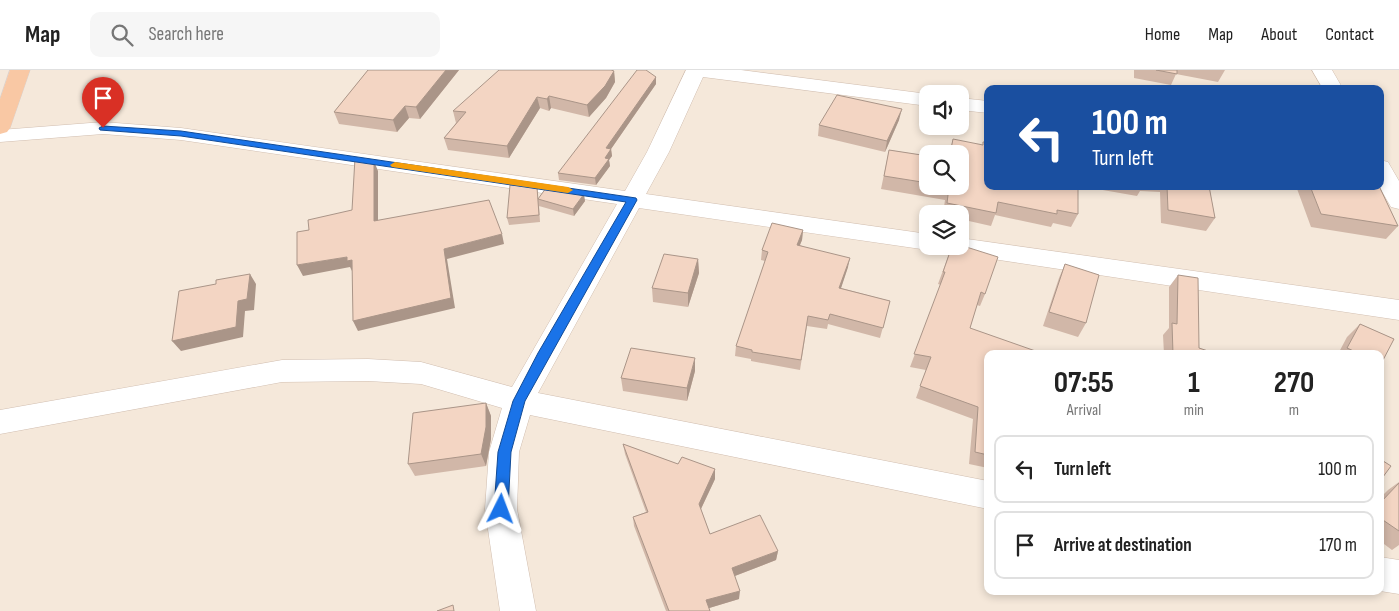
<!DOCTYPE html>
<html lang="en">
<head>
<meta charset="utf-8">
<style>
	:root { --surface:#fff; --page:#f6f6f6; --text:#222; --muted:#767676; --line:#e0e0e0 }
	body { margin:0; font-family:"Sofia Sans Condensed",sans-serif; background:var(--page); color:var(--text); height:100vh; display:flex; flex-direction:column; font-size:19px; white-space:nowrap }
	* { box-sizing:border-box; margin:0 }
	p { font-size:16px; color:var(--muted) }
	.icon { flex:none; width:28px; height:28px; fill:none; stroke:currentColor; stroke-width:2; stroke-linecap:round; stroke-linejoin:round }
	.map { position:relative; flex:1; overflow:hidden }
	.sheet { position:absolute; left:984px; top:280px; width:400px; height:245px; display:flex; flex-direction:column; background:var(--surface); border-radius:10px; box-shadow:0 2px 8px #0003 }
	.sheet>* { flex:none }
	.guide { position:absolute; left:984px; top:15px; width:400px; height:105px; border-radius:10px; box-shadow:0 2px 8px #0003; background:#1a4fa0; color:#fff; overflow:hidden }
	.buttons { position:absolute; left:919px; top:15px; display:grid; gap:10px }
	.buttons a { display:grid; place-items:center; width:50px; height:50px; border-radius:10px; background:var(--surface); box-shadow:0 2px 8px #0003; font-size:25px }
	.pin { position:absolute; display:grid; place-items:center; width:42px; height:42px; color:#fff; margin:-51px -21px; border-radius:50% 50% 50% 0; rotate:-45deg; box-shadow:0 0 5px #0007 }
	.pin .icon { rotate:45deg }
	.me { position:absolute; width:55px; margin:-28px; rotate:3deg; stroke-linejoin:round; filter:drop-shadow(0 0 4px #0008) }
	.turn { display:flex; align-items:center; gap:18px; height:105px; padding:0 25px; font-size:22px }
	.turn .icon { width:65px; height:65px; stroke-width:2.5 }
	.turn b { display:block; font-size:35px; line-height:42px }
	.eta { display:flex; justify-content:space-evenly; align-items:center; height:85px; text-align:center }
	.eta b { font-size:30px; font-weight:700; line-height:35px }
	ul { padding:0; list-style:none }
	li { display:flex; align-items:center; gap:15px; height:68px; margin:0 10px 8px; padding:0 15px; border:2px solid var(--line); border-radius:10px }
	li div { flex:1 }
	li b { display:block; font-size:19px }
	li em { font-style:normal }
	header { display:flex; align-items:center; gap:30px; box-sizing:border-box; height:70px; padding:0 25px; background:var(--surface); border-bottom:1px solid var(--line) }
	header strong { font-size:24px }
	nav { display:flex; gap:28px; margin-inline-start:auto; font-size:18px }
	.search { width:350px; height:45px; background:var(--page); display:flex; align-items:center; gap:12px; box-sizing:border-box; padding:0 18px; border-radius:10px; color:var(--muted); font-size:19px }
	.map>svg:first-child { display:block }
</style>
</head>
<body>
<header>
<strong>Map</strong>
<div class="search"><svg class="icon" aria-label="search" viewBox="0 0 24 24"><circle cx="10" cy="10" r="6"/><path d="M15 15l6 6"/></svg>Search here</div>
<nav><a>Home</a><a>Map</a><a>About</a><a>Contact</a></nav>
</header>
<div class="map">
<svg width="1399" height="541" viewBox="0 0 1399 541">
	<rect width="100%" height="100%" fill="#fdf6ec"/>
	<path fill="#f5e8da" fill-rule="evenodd" d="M 0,0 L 1399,0 L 1399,541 L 0,541 ZM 988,19 L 1380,19 L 1380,116 L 988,116 ZM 928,24 L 960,24 L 960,56 L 928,56 ZM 928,84 L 960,84 L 960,116 L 928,116 ZM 928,144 L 960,144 L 960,176 L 928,176 ZM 988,284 L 1380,284 L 1380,521 L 988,521 Z"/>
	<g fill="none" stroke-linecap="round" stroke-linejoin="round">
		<g stroke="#d1beb0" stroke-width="1">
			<path id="minor" d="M 686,0 L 741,0 L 928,24 L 928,36 L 703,7 L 669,82 L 646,124 L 928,164 L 928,176 L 938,176 L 928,180 L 639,138 L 538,323 L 988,411 L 988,439 L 530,345 L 519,382 L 517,439 L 536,541 L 500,541 L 485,439 L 489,382 L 502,338 L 421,314 L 368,311 L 282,312 L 0,364 L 0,340 L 282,290 L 368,289 L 421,292 L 512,317 L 617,134 L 181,70 L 103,64 L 0,72 L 0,60 L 103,52 L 181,58 L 625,121 L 647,82 Z
				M 1312,0 L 1332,0 L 1343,19 L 1323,19 Z
				M 960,28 L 988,31 L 988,43 L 960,40 Z
				M 1380,90 L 1388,92 L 1399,111 L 1399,139 L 1391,137 L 1379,116 Z
				M 960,168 L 1399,230 L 1399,250 L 946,182 L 943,176 L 960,176 Z
				M 1380,487 L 1399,490 L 1399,524 L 1380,521 Z"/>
		</g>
		<g stroke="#dad1cd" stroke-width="1">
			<path id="trunk" d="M 10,0 L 30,0 L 10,58 L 7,62 L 0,64 L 0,29 Z"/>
		</g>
		<use href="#minor" fill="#fff" fill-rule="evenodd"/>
		<use href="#trunk" fill="#f9c8a4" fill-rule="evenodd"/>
	</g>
	<path fill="#d1b7a8" d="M 368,0 L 459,0 L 420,49 L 409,48 L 397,62 L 339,54 L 334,42 Z
		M 1134,0 L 1225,0 L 1218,12 L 1176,4 L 1171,15 L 1134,8 Z
		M 614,1 L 615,12 L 606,28 L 589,47 L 551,38 L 549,41 L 540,38 L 509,88 L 448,80 L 444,68 L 456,53 L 453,41 Z
		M 656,7 L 656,14 L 611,79 L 612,86 L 609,90 L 610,96 L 596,115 L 559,110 L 558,103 Z
		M 899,50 L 885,82 L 818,66 L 819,55 Z
		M 953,69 L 1078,144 L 1071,157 L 1053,153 L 1051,157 L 995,145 L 991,156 L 960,149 L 960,144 L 943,144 L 945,130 L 881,119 L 889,80 L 928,86 L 928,116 L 960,116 L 960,84 L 949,84 Z
		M 1080,116 L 1209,116 L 1215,148 L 1206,161 L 1161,153 L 1160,122 L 1140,121 L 1137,126 Z
		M 1296,116 L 1379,116 L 1398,156 L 1386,169 L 1311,157 Z
		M 537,117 L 538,128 L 585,131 L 574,146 L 539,136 L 539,135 L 540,152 L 509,155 L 507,148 Z
		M 803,160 L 802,170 L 800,175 L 848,197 L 841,218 L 890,231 L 880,268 L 828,254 L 827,259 L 807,256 L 800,300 L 751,291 L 751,289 L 735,286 L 736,276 L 765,191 L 761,190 L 762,180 Z
		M 952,176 L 985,224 L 980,236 L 977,235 L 970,258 L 988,284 L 988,398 L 969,394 L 973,349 L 916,328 L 926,300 L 910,297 L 941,215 L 938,214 Z
		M 698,189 L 699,203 L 688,237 L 653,232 L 652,218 Z
		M 1065,194 L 1086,253 L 1078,267 L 1043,256 L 1059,208 Z
		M 1178,205 L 1199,278 L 1217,284 L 1164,284 L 1163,265 L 1169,258 L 1169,217 Z
		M 1360,254 L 1394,269 L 1380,295 L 1380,284 L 1338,284 L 1347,267 Z
		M 695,301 L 687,331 L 623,321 L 621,308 Z
		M 486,333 L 491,346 L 491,369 L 486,396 L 415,406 L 408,394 Z
		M 623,374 L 678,394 L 715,399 L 715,409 L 701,439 L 710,464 L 778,481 L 776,490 L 735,506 L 739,529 L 709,538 L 710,541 L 666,541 L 634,456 L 633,447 L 646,442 L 625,384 Z
		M 1399,412 L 1399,475 L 1392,480 L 1380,471 L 1380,428 L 1388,420 Z"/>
	<path fill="#aa9588" d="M 446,0 L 459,0 L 420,49 L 416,37 Z
		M 614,1 L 615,12 L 606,28 L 589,47 L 587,35 Z
		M 656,7 L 656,14 L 611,79 L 612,86 L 609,90 L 610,96 L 596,115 L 595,108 L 605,88 L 606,78 Z
		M 549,26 L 551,38 L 549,41 L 547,29 Z
		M 537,27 L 540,38 L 509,88 L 507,76 Z
		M 405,36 L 409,48 L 397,62 L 393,50 Z
		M 902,39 L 899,50 L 885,82 L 887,71 Z
		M 374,91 L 378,101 L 378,161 L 374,151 Z
		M 584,124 L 585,131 L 574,146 L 573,139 Z
		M 803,160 L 802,170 L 796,184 L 797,175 Z
		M 502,164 L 504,174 L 447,189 L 455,238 L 358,261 L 353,251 L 444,179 Z
		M 347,187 L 352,190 L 352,201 L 350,197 L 303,206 L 297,195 Z
		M 850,188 L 848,197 L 838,227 L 839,218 Z
		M 698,189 L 699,203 L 688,237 L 688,223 Z
		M 250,204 L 256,214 L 254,240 L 245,241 L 243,267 L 181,281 L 172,271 L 238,231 Z
		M 695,288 L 695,301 L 687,331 L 687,318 Z
		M 486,333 L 491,346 L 491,369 L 486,396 L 481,384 Z
		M 715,399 L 715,409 L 699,443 L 699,434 Z
		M 778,481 L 776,490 L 732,507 L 732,498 Z
		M 740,521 L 739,529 L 706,539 L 706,530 Z"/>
	<path fill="#f3d5c3" stroke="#aa9588" d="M 368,0 L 446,0 L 416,37 L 405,36 L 393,50 L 334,42 Z
		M 499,0 L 611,0 L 614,1 L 605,16 L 587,35 L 549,26 L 547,29 L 537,27 L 507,76 L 444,68 L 466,42 L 453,41 Z
		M 637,0 L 646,0 L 656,7 L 606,78 L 611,79 L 605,88 L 609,89 L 595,108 L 558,103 Z
		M 1156,0 L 1177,0 L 1177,4 Z
		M 837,25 L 902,39 L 887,71 L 819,55 Z
		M 953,69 L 983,75 L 983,72 L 988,72 L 988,116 L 1078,116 L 1078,144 L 1057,140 L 1057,144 L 998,132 L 996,143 L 947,133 L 949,117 L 945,116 L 960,116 L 960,84 L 950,84 Z
		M 889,80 L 928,86 L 928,113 L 884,106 Z
		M 355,88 L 374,91 L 374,151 L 489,130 L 502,164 L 444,179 L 451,228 L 353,251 L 352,190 L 347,191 L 347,187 L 297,195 L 297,162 L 309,160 L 308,150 L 352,140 Z
		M 510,115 L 537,117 L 539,145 L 507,148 Z
		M 1167,116 L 1209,116 L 1215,148 L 1168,140 Z
		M 1310,116 L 1379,116 L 1398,156 L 1321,144 Z
		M 546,118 L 584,124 L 573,139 L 538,129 Z
		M 772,153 L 803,160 L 797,175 L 850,188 L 839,218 L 890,231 L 883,258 L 830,244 L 828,250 L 808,246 L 801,290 L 752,282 L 752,280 L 736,276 L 768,182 L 762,180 Z
		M 960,175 L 998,187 L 985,224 L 981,222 L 970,258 L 1044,284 L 988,284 L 988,385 L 975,382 L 978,337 L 920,316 L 931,287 L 914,284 L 945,202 L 943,202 L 952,176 L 960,176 Z
		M 664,184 L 698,189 L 688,223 L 652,218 Z
		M 1065,194 L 1099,205 L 1086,253 L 1049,242 Z
		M 250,204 L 247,229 L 238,231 L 236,257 L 172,271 L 179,221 L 216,214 L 216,210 Z
		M 1178,205 L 1198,208 L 1199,278 L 1217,284 L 1173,284 L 1172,253 L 1177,254 Z
		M 1360,254 L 1394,269 L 1381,294 L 1380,293 L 1380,284 L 1360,284 L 1347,278 Z
		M 631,278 L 695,288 L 687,318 L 621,308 Z
		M 486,333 L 486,357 L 481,384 L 408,394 L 413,343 Z
		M 623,374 L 678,394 L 682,387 L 715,399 L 699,434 L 710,464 L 760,445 L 778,481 L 732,498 L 740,521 L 706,530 L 710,541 L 669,541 L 633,447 L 648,442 Z
		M 1380,389 L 1391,396 L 1380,411 Z
		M 1399,413 L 1399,461 L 1380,448 L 1380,433 Z
		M 453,535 L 454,541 L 437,541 Z"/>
	<path fill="#1a73e8" stroke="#114b97" d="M 103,56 L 181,61 L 636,128 L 637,130 L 525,331 L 511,382 L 508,439 L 506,443 L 501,445 L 496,443 L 494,439 L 498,382 L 513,331 L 538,283 L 626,132 L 181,66 L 100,60 L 99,58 Z"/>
	<path fill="#f59e0b" d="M 395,92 L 568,117 L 573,120 L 568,123 L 392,97 L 390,95 Z"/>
</svg>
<div class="buttons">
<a><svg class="icon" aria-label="sound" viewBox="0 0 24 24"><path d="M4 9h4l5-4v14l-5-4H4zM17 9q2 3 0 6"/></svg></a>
<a><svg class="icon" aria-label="search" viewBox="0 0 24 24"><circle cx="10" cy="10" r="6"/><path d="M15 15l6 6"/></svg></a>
<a><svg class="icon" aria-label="layers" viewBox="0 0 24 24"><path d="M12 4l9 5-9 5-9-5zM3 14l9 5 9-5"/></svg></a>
</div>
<div class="pin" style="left:103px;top:58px;background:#d93025"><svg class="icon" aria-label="arrive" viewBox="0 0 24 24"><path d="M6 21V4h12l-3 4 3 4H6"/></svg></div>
<svg class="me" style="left:501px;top:439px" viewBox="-20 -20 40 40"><path d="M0-17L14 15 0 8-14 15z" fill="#1a73e8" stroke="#fff" stroke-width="4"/></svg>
<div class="guide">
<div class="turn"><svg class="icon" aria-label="left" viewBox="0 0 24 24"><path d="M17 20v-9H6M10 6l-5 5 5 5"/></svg><div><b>100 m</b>Turn left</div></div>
</div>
<section class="sheet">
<div class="eta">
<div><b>07:55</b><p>Arrival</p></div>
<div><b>1</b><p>min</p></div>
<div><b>270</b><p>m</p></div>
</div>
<ul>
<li><svg class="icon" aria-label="left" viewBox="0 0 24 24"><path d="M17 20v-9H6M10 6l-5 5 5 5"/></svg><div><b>Turn left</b></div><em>100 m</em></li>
<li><svg class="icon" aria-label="arrive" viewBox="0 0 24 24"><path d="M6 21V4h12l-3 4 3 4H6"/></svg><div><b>Arrive at destination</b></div><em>170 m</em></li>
</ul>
</section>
</div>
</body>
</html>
